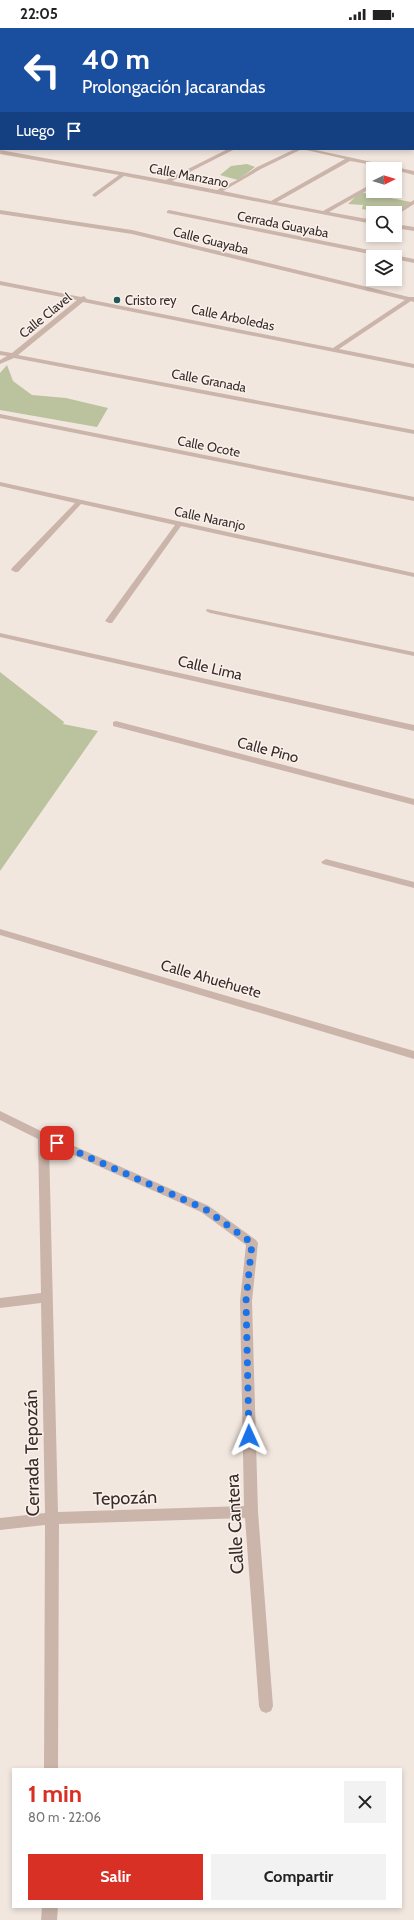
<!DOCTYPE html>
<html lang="es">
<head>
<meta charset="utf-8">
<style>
	:root { --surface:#fff; --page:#f2f2f2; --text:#222; --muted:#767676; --accent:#d93025 }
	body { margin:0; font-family:Cabin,sans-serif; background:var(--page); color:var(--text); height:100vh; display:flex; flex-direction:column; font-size:15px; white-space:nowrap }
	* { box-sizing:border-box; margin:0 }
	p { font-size:13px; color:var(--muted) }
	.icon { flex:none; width:22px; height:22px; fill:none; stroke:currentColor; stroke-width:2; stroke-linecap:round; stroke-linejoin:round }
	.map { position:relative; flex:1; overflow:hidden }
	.panel { position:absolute; left:12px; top:1740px; width:390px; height:140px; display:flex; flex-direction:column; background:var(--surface); border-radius:0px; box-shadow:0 2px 6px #0003 }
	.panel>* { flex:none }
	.top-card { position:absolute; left:0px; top:0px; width:414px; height:122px; box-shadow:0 2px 6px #0003; background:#1a4fa0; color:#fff; overflow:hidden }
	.needle { width:26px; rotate:85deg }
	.fabs { position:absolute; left:366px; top:134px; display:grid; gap:8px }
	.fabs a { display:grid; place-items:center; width:36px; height:36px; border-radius:0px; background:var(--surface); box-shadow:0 2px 6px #0003; font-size:20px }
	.pin { position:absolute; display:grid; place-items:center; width:34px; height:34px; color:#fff; margin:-17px; border-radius:8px; box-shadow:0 2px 6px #0006 }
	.me { position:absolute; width:44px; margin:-22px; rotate:359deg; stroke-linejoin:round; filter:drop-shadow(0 0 3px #0008) }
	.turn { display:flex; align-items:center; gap:14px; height:84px; padding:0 16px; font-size:18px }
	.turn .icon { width:52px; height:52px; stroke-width:2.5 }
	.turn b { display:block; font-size:28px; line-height:34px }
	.then { display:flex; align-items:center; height:38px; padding:0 16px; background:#0003; gap:8px; font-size:15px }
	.round { display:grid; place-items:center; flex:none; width:42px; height:42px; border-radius:0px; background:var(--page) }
	.head { display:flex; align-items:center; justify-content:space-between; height:68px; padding:0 16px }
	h1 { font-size:24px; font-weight:800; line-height:30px; color:var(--accent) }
	.primary-button { display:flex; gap:8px; margin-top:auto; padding:8px 16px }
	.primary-button a { flex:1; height:46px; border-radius:0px; background:var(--accent); color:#fff; font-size:16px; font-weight:800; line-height:46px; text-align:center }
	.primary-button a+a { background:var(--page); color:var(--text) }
	.status { display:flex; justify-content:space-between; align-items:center; height:28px; padding:0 20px; background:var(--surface); direction:ltr }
	.status svg { height:11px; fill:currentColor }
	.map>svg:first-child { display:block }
</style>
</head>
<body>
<div class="status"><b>22:05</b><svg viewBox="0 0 49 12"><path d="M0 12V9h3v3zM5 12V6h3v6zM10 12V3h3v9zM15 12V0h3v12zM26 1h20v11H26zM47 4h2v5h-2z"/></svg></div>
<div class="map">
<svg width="414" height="1892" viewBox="0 0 414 1892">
	<rect width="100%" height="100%" fill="#f2e7df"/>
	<path fill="#bac29e" d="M 0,0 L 414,0 L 414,82 L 413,1 L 1,1 L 1,20 Z
		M 247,136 L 255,139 L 238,152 L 220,147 L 231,138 Z
		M 360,164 L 411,174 L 396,184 L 377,180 L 372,183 L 362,181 L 363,177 L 348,176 Z
		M 7,337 L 13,353 L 32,367 L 66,370 L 108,380 L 97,399 L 0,382 L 0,345 Z
		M 0,644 L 64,694 L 63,696 L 98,703 L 0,843 Z"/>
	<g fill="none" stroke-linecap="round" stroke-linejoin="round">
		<path fill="#7eafab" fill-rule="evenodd" d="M 135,0 L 148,0 L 149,1 L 136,1 Z"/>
		<path fill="#7eafab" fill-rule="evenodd" d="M 413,77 L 414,77 L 414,95 L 413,95 Z"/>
		<path fill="#cbb5aa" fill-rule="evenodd" d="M 0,31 L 1,31 L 1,34 L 0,34 Z
			M 0,74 L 1,74 L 1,76 L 0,76 Z
			M 228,121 L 235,121 L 172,153 L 217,162 L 237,152 L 257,139 L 295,121 L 311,121 L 414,143 L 414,147 L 395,142 L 395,141 L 350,133 L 277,174 L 323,183 L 373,155 L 373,159 L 329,184 L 373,192 L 373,196 L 124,148 L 95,169 L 92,167 L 93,166 L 119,147 L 0,126 L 0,122 L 166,152 ZM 302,121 L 345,131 L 271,173 L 223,163 L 261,141 Z
			M 414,172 L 414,176 L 397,187 L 395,188 L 395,185 L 393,185 Z
			M 0,182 L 132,202 L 409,269 L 414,269 L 414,274 L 411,273 L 339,321 L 414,336 L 414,340 L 83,274 L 18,327 L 414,402 L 414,406 L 14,330 L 0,336 L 0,332 L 7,328 L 0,327 L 0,323 L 12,325 L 77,272 L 0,257 L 0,253 L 81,269 L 84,268 L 87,271 L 333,320 L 405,272 L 132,206 L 0,186 Z
			M 169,182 L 414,231 L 414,235 L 395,231 L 395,229 L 384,229 L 167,185 L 167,183 Z
			M 395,196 L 414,199 L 414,203 L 395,200 Z
			M 0,386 L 414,469 L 414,473 L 0,390 Z
			M 0,454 L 414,545 L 414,549 L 181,498 L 112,595 L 109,595 L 105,593 L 175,497 L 81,476 L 18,544 L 15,544 L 11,542 L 12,540 L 75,475 L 0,458 Z
			M 207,581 L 414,624 L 414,628 L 210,585 L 206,583 Z
			M 0,605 L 414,697 L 414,703 L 0,609 Z
			M 116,693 L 414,771 L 414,777 L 113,698 L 113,694 Z
			M 326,831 L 414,854 L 414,860 L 323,836 L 321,834 Z
			M 0,901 L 414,1023 L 414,1031 L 0,907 Z
			M 0,1083 L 47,1106 L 209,1178 L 256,1212 L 258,1215 L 252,1273 L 258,1484 L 273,1678 L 271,1683 L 266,1685 L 261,1683 L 259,1678 L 245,1490 L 59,1496 L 58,1741 L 44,1741 L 45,1497 L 0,1502 L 0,1490 L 45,1485 L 41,1275 L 0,1280 L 0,1270 L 41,1265 L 38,1111 L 0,1092 ZM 49,1116 L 201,1184 L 246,1217 L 240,1273 L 244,1478 L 58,1484 Z
			M 42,1879 L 58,1879 L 57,1892 L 41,1892 Z"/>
	</g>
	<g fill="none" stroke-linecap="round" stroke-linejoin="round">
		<path stroke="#1a73e8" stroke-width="7" stroke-dasharray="0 12.6" d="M 57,1115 L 205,1181 L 252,1215 L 246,1273 L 249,1408"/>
	</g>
	<circle fill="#205a56" stroke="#faf1eb" stroke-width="1.5" cx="117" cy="272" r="4"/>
	<g text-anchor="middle" stroke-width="3" stroke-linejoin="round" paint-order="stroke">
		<g font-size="13" fill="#382c2a" stroke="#faf1eb">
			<text transform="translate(189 147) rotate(11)" y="5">Calle Manzano</text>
			<text transform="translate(283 196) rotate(11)" y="5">Cerrada Guayaba</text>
			<text transform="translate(211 212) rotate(14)" y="5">Calle Guayaba</text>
			<text transform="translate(45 287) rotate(-39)" y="5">Calle Clavel</text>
			<text transform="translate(233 289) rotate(12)" y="5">Calle Arboledas</text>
			<text transform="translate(209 352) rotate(11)" y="5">Calle Granada</text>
			<text transform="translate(209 418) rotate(11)" y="5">Calle Ocote</text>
			<text transform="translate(210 490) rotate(12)" y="5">Calle Naranjo</text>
		</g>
		<g font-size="13" fill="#382c2a" stroke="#faf1eb" text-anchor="start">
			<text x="125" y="277">Cristo rey</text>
		</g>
		<g font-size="15" fill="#382c2a" stroke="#faf1eb">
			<text transform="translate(210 640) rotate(13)" y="5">Calle Lima</text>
			<text transform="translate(268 722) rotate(15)" y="5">Calle Pino</text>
			<text transform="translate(211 951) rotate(16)" y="5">Calle Ahuehuete</text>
		</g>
		<g font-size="18" fill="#382c2a" stroke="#faf1eb">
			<text transform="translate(32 1425) rotate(-91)" y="6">Cerrada Tepozán</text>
			<text transform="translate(125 1470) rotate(-2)" y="6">Tepozán</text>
			<text transform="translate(235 1496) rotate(-93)" y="6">Calle Cantera</text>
		</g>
	</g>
</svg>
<div class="fabs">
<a><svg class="needle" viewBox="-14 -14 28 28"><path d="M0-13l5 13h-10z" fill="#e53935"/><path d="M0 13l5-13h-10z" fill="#767676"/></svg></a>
<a><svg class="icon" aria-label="search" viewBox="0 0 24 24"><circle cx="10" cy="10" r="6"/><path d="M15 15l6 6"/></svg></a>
<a><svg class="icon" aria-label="layers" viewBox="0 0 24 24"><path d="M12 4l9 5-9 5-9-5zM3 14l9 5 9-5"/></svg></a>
</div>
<div class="pin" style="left:57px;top:1115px;background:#d93025"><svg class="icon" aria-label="arrive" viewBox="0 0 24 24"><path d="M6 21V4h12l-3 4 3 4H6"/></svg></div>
<svg class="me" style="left:249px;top:1408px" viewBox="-20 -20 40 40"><path d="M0-17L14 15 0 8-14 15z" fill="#1a73e8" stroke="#fff" stroke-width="4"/></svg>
<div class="top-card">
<div class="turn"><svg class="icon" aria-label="left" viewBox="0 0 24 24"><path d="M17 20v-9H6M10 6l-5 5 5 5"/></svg><div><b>40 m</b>Prolongación Jacarandas</div></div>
<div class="then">Luego<svg class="icon" aria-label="arrive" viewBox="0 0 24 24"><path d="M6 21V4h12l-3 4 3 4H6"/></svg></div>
</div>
<section class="panel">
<div class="head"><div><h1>1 min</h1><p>80 m · 22:06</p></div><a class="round"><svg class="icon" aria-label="close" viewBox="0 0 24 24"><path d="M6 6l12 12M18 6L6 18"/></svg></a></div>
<div class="primary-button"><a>Salir</a><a>Compartir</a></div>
</section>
</div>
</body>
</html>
